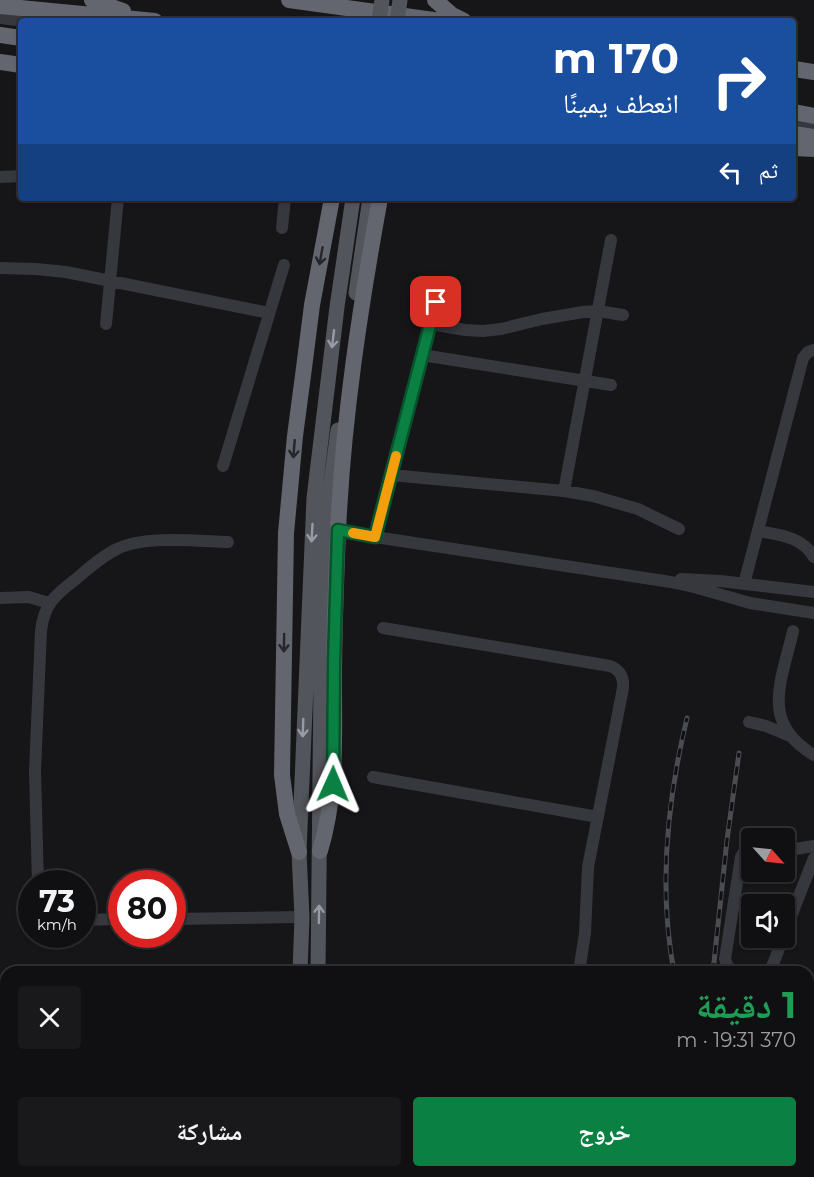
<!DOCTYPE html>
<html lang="ar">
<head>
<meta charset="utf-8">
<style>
	:root { --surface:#101012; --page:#19191b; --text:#f1f3f6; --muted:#9c9d9f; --line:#303032; --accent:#0b8043 }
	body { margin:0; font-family:Montserrat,"Noto Naskh Arabic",sans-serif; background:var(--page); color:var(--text); direction:rtl; height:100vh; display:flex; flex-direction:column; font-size:22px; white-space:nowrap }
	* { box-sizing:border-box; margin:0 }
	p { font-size:20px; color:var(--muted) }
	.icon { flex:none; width:33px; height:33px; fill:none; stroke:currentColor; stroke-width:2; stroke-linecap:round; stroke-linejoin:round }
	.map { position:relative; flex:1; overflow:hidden; direction:ltr }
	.side { position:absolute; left:0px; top:966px; width:814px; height:212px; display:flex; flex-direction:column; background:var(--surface); border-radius:18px 18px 0 0; box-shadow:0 2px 4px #0004,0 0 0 2px var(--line); direction:rtl }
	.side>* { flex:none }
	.guide { position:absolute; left:18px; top:18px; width:778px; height:183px; border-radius:6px; box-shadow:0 2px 4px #0004,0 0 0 2px var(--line); direction:rtl; background:#1a4fa0; color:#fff; overflow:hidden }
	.needle { width:39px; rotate:117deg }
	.controls { position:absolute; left:741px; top:828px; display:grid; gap:12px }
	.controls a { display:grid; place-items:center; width:54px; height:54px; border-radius:6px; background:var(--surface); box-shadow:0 2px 4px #0004,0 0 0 2px var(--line); font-size:30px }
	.speed { position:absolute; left:18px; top:870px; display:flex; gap:12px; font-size:30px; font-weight:700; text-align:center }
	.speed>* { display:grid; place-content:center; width:78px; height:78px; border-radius:50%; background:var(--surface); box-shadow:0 2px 4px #0004,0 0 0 2px var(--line); line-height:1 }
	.speed small { font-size:15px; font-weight:400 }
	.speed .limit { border:9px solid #d22; background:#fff; color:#111 }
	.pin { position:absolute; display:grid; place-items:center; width:51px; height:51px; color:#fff; margin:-26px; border-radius:12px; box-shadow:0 3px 9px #0006 }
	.me { position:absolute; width:66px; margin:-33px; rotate:1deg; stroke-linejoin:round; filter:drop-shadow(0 0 4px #0008) }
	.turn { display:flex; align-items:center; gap:21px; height:126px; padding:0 18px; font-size:27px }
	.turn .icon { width:78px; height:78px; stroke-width:2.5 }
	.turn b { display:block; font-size:42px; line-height:51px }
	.then { display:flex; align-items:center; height:57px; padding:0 18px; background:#0003; gap:12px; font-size:22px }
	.round { display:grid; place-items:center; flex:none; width:63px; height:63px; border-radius:6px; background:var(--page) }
	.head { display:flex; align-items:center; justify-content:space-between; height:102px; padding:0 18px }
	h1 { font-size:36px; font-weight:700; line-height:45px; color:#1e9e55 }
	.primary-button { display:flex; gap:12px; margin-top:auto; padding:12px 18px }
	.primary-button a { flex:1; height:69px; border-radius:6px; background:var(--accent); color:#fff; font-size:24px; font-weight:700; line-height:69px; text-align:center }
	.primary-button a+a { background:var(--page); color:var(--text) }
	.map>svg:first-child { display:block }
</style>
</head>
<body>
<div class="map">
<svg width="814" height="1177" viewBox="0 0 814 1177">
	<rect width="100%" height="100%" fill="#161618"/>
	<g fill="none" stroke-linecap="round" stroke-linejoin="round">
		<path stroke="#37383d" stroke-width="12" d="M 0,18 L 25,21
			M 794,122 L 814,125
			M 0,177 L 21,176
			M 282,228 L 285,198
			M 0,268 L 36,269 L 66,272 L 269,313
			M 106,324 L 118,198
			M 431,324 L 465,330 L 483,331 L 501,329 L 542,319 L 583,312 L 598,311 L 623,315
			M 422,355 L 611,385
			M 223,466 L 284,265
			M 391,475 L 564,491 L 593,496 L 638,509 L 679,529
			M 564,491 L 611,240
			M 338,529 L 375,537 L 671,582 L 694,587 L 750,603 L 814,613
			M 758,531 C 779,535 801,536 814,557
			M 375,537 L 436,302
			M 681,579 L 720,581 L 814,592
			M 744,584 L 803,358 L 808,352 L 814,350
			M 0,598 L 29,597 L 49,603
			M 383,628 L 610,666 C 620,670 624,677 623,688 L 588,867 L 585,933 L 579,972
			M 793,631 C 782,680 759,723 814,755
			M 749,722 L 766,726 L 790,736
			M 373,777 L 598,817
			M 784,851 L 814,846
			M 38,884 L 35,771 L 41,631 C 44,604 55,595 76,579 C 89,568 102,556 117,549 C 145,535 197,541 228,542
			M 734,901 L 752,908
			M 172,919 L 302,917
			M 82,920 L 122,919
			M 784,934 L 814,858
			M 735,972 L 728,967 L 725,959 L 741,857 L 745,850 L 752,847
			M 770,972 L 783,938
			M 808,1002 L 814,1004
			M 0,1165 L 6,1165
			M 4,1177 L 39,1172
			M 135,1177 L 171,1172
			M 244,1177 L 280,1172
			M 538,1177 L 540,1172
			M 680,1177 L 681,1172"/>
		<path stroke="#53555c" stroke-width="15" d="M 356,293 L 370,198
			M 300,972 L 302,917 L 299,852 L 314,498 L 337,307 L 353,198
			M 318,972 L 321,678 L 329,498 L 338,430
			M 294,1177 L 294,1172
			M 315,1177 L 315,1172"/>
		<path stroke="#63666e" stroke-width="16" d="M 92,0 L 123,11
			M 289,0 L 441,21
			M 435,0 L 452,15 L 464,21
			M 0,6 L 155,21
			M 0,35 L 21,38
			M 0,62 L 21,65
			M 794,69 L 814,72
			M 794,112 L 814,116
			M 794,134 L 814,137
			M 794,148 L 814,149
			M 320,851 C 337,794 334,740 334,680 C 334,631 336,581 338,531 C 343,419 360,308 380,198
			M 299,852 L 287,814 L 282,775 L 286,533 L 295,436 L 304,368 L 312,305 L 332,198"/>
		<g stroke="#4a4c52" stroke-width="5">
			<path id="rail" d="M 674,972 C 658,887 667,801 687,718
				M 713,972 L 727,840 L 739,753
				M 719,1172 L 720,1177"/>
		</g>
		<use href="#rail" stroke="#111113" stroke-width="3" stroke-dasharray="9" stroke-linecap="butt"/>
		<path stroke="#53555c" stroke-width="15" d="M 379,21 L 382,0
			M 397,21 L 400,0"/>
	</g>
	<defs><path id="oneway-shaft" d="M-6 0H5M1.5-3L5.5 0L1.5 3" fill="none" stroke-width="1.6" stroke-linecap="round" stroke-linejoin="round" transform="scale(1.5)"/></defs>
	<g stroke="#26262a">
		<use href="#oneway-shaft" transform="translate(321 256) rotate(100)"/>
		<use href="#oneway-shaft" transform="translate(294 449) rotate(95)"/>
		<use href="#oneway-shaft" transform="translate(284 643) rotate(91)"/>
	</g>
	<g stroke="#979ba6">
		<use href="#oneway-shaft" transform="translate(333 339) rotate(97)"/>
		<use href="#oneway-shaft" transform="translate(312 533) rotate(93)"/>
		<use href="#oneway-shaft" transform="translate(303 728) rotate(92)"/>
		<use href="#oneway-shaft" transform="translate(319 914) rotate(-89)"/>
	</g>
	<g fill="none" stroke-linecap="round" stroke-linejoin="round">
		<g stroke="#07532c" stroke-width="15">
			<path id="route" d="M 333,784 L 334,662 L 338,530 L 375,537 L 436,302"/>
		</g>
		<use href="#route" stroke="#0b8043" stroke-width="10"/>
		<path stroke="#f59e0b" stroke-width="10" d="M 353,533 L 375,537 L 396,456"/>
	</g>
</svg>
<div class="controls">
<a><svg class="needle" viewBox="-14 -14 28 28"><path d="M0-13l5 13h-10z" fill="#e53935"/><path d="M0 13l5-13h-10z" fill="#9c9d9f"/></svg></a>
<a><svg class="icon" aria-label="sound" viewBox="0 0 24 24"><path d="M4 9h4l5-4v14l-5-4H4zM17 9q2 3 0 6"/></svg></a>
</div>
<div class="speed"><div>73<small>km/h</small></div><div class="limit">80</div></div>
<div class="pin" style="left:436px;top:302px;background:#d93025"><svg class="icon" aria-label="arrive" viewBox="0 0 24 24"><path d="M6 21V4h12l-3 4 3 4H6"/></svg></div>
<svg class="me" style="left:333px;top:784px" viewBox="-20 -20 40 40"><path d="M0-17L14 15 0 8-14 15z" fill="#0b8043" stroke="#fff" stroke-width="4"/></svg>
<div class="guide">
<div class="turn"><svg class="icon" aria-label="right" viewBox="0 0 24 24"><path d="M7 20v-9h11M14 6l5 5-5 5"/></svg><div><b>170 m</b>انعطف يمينًا</div></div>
<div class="then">ثم<svg class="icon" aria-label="left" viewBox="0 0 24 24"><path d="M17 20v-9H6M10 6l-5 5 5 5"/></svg></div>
</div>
<section class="side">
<div class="head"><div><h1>1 دقيقة</h1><p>370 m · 19:31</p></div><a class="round"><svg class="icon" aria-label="close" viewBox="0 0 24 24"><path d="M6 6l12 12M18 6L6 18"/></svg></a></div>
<div class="primary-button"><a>خروج</a><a>مشاركة</a></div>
</section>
</div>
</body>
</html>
